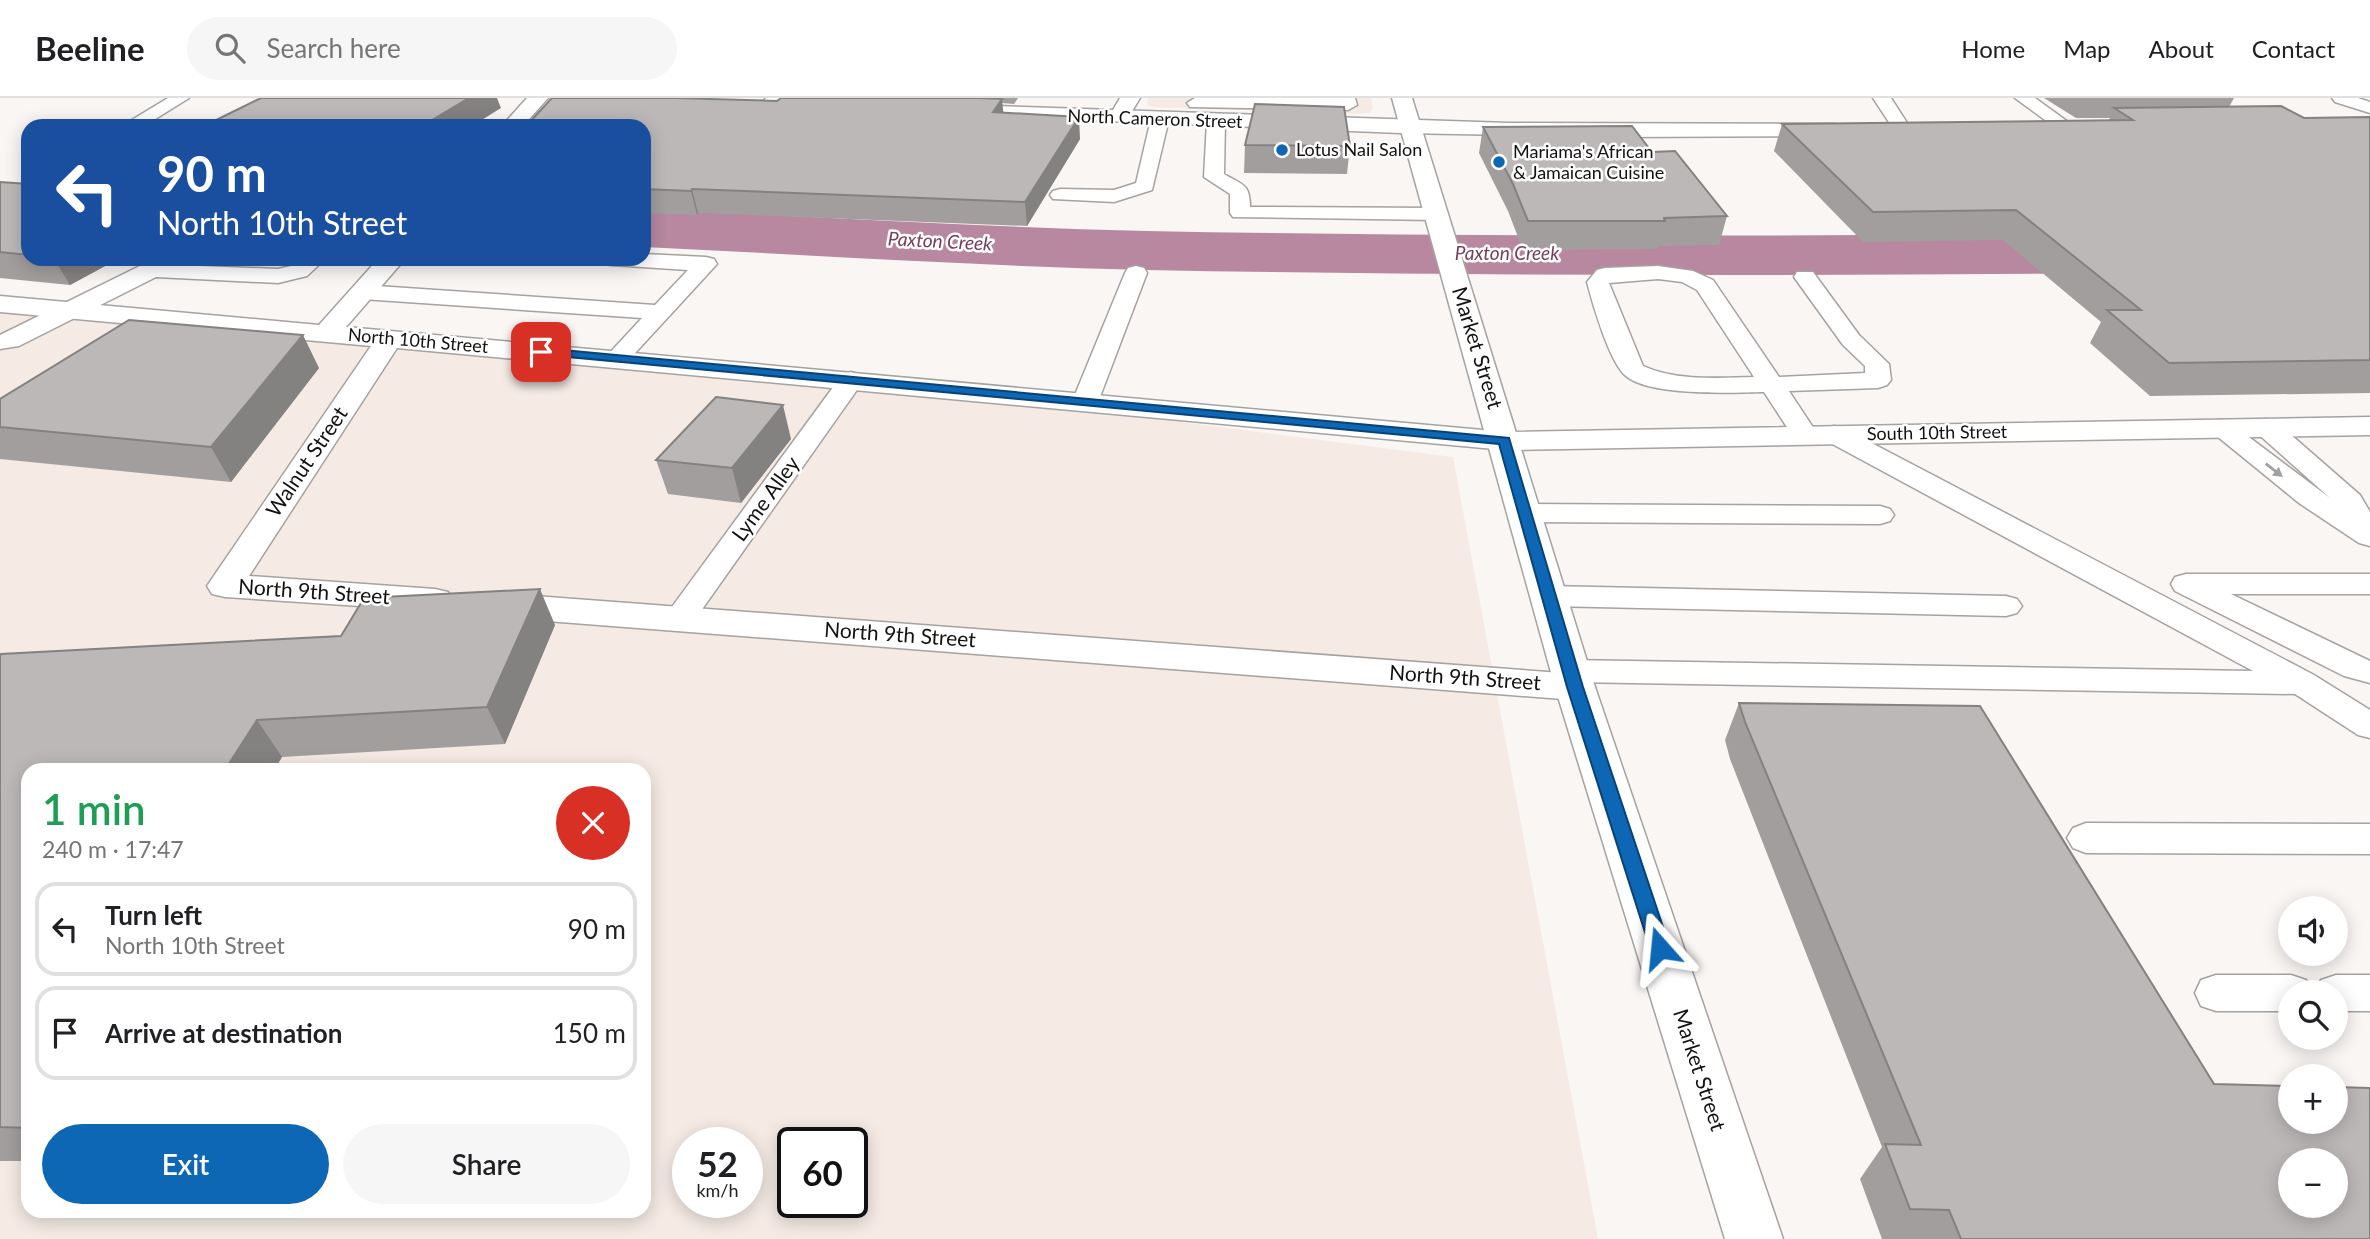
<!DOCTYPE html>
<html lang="en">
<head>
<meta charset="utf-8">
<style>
	:root { --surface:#fff; --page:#f6f6f6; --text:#202124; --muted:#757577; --line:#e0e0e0; --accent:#0e67b4 }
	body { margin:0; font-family:Lato,sans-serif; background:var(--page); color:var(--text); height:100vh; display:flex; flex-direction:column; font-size:26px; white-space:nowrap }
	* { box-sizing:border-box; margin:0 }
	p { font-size:23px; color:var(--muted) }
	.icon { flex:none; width:38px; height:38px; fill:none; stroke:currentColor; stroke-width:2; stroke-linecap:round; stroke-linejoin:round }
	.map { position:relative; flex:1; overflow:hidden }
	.drawer { position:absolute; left:21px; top:665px; width:630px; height:455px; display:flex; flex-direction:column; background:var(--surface); border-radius:21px; box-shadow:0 4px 18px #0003 }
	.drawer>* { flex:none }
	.hud { position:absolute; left:21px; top:21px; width:630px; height:147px; border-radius:21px; box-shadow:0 4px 18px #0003; background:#1a4fa0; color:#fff; overflow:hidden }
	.fabs { position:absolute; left:2278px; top:798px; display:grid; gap:14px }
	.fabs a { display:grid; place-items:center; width:70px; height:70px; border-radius:50%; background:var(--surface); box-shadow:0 4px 18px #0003; font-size:35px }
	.speed { position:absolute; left:672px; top:1029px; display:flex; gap:14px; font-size:35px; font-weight:700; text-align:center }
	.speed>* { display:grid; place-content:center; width:91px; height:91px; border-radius:50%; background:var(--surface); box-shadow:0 4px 18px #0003; line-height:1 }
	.speed small { font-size:18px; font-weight:400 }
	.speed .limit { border:4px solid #111; border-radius:10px; background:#fff; color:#111 }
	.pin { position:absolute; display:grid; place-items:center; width:60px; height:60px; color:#fff; margin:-30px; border-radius:14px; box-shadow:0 4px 10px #0006 }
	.me { position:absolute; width:77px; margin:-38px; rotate:342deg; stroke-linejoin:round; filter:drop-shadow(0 0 5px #0008) }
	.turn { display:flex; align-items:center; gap:24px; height:147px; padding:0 21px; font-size:32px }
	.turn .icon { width:91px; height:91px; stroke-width:2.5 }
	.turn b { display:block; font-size:49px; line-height:60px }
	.round { display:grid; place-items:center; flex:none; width:74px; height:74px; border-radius:37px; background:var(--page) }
	.headline { display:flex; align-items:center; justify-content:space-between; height:119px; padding:0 21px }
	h1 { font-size:42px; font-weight:600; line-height:52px; color:#1e9e55 }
	.button { display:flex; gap:14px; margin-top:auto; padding:14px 21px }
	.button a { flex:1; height:80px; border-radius:42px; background:var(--accent); color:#fff; font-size:28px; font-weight:600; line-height:80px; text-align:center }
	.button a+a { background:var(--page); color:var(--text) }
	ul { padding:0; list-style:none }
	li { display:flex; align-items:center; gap:21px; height:94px; margin:0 14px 10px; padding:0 7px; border:4px solid var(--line); border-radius:21px }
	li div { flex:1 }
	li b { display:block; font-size:26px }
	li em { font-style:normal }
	header { display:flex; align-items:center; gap:42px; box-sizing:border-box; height:98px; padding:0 35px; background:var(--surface); border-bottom:2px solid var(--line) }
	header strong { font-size:33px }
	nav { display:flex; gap:38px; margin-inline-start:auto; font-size:24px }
	.search { width:490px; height:63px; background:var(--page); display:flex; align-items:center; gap:18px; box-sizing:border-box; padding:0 24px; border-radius:38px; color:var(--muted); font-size:26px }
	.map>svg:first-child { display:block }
</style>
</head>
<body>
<header>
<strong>Beeline</strong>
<div class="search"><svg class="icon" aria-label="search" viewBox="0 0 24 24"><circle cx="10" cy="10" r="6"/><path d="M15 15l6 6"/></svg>Search here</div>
<nav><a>Home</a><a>Map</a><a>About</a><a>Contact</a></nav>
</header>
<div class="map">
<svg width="2370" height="1141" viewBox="0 0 2370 1141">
	<rect width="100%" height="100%" fill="#f9f6f4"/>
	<path fill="#f5eae4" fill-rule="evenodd" d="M 1148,0 L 1371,0 L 1373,10 L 1369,15 L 1361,16 L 1152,9 L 1147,7 Z
		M 0,205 L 851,282 L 1453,359 L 1598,1141 L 0,1141 ZM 28,672 L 644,672 L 644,1113 L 28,1113 ZM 688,1045 L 747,1045 L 747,1104 L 688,1104 ZM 793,1045 L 852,1045 L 852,1104 L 793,1104 Z"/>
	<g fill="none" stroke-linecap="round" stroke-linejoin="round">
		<path fill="#b7889f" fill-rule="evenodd" d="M 644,111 C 811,118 979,129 1147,133 C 1554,141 1962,137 2370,133 L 2370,173 C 1962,177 1554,180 1147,172 C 979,168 811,157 644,149 Z"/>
		<g stroke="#a5a2a0" stroke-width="3">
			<path id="service" d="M 168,0 L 189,0 L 144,28 L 122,28 Z
				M 766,0 L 785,0 L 777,9 L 771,10 L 762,5 Z
				M 1195,0 L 1355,0 L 1357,7 L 1348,12 L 1190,9 L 1187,5 Z
				M 1873,0 L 1891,0 L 1911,31 L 1908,35 L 1896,35 Z
				M 2015,0 L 2035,0 L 2075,29 L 2072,33 L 2060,33 Z
				M 2332,0 L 2358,0 L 2370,4 L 2370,15 L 2335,4 Z
				M 1160,16 L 1169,21 L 1152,92 L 1114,104 L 1053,101 L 1050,97 L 1053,93 L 1060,91 L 1114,92 L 1136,85 L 1151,21 Z
				M 1216,18 L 1225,23 L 1224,76 C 1243,87 1250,86 1250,109 L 1436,110 L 1443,112 L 1446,116 L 1443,120 L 1436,122 L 1233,119 L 1230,115 L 1230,96 L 1204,79 L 1207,23 Z
				M 644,156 L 706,159 L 714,161 L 717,166 L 625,266 L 616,268 L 607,266 L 604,261 L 642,220 L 362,201 L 354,199 L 351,194 L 354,189 L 362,187 L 655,207 L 688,172 L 611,167 L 603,166 L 600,161 L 644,161 Z
				M 154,161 L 180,161 L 175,167 L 278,171 L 291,168 L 301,161 L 325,161 L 307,178 L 278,185 L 156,179 L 19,248 L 0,251 L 0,237 Z
				M 1136,168 L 1144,170 L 1147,175 L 1098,304 L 1094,309 L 1085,312 L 1076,309 L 1072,304 L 1125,175 L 1128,170 Z
				M 1658,168 L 1693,173 L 1713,182 L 1779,279 L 1865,275 L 1865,268 L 1843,247 L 1794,179 L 1797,174 L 1813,174 L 1859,237 L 1889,266 L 1891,282 L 1887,287 L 1878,290 L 1789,293 L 1818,337 L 1814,343 L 1805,345 L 1796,343 L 1764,294 C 1733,295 1649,298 1626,278 C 1610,266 1592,204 1587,184 L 1597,172 L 1605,170 ZM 1658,181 L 1682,184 L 1697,192 L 1754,279 C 1718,280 1676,283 1643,268 L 1609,185 Z
				M 851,274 L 860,277 L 864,282 L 691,527 L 680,530 L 669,527 L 664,520 L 669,513 L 842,277 Z
				M 2266,321 L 2275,323 L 2360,397 L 2370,414 L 2370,448 L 2359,445 L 2299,405 L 2207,330 L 2211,324 L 2220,322 L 2229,324 L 2330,400 L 2257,335 L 2253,329 L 2257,323 Z
				M 1834,328 L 1843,330 L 2314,577 L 2370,612 L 2370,640 L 2358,637 L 2295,596 L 1570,584 L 1558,581 L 1553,573 L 1558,565 L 1570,562 L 2253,573 L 1825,342 L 1821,336 L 1825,330 Z
				M 1525,406 L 1880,408 L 1890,411 L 1894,417 L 1890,423 L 1880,426 L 1525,424 L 1515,421 L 1511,415 L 1515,409 Z
				M 2186,476 L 2370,476 L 2370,496 L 2231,496 L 2370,563 L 2370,585 L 2344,578 L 2175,493 L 2171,486 L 2175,479 Z
				M 1549,488 L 2006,498 L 2017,501 L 2022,508 L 2017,515 L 2006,518 L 1549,508 L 1538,505 L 1533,498 L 1538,491 Z
				M 2086,725 L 2370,726 L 2370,756 L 2086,755 L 2073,750 L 2067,740 L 2073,730 Z
				M 2216,877 L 2291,877 L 2306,882 L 2312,894 L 2291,894 L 2291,913 L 2216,913 L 2201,908 L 2195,895 L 2201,882 Z
				M 2336,877 L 2370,877 L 2370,913 L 2336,913 L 2336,894 L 2315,894 L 2321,882 Z"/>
		</g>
		<g stroke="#a5a2a0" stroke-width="3">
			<path id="minor" d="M 527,0 L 548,0 L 523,28 L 502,28 Z
				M 1120,0 L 1140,0 L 1126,23 L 1112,23 L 1109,19 Z
				M 378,161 L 405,161 L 346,229 L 1505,334 L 2370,319 L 2370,337 L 1505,352 L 397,250 L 249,478 L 435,491 L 448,494 L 453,502 L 448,510 L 435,513 L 225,499 L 212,496 L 207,488 L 371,248 L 0,214 L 0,198 L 319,227 Z
				M 495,495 L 1575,576 L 1589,580 L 1595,589 L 1589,598 L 1575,602 L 495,519 L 482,515 L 477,507 L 482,499 Z"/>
		</g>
		<g stroke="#a5a2a0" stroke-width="3">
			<path id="primary" d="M 1392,0 L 1412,0 L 1595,589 L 1783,1141 L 1725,1141 L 1555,589 Z"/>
		</g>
		<g stroke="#a5a2a0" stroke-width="3">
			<path id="trunk" d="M 967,7 L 1508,25 L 1834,26 L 1841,28 L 1844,32 L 1841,36 L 1834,38 L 1617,39 L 1400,35 L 960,17 L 957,13 L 960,9 Z"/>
		</g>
		<use href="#service" fill="#fff" fill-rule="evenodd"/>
		<use href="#minor" fill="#fff" fill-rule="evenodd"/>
		<use href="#primary" fill="#fff" fill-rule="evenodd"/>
		<use href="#trunk" fill="#fff" fill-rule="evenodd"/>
	</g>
	<path fill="#a29e9e" d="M 781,0 L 1018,0 L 1014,6 L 1002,5 L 1003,14 L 1080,41 L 1027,128 L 698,115 L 697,117 L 644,115 L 644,28 L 777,3 Z
		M 2044,0 L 2234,0 L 2229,9 L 2304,20 L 2370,19 L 2370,295 L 2150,298 L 2090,245 L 2101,224 L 2003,142 L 1863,144 L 1774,53 L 1782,26 L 2109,22 L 2110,20 L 2076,20 Z
		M 1483,29 L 1652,54 L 1727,118 L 1719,147 L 1658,148 L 1657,151 L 1523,152 L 1508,113 L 1479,55 Z
		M 1245,47 L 1350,48 L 1347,76 L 1244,75 Z
		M 0,84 L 28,86 L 28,161 L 118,161 L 70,187 L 0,180 Z
		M 319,270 L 231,384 L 0,361 L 0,301 Z
		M 791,341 L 741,405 L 668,396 L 656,362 Z
		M 555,527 L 505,646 L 282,659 L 274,672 L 28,672 L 28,1063 L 0,1063 L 0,558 Z
		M 1739,605 L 2214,986 L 2370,1141 L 1882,1141 L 1860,1081 L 1882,1049 L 1730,661 L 1725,642 Z"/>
	<path fill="#848181" d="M 469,0 L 497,0 L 501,10 L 472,28 L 422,28 Z
		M 1002,1 L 1004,23 L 993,14 Z
		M 1079,19 L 1080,41 L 1027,128 L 1025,104 Z
		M 692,91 L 698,115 L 697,117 L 691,93 Z
		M 54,161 L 118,161 L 70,187 Z
		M 303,237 L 319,270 L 231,384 L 211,349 Z
		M 783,307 L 791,341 L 741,405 L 732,370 Z
		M 540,491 L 555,527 L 505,646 L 487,609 Z
		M 257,622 L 282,659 L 274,672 L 225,672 Z"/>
	<path fill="#bcb8b8" stroke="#848181" stroke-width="2" fill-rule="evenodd" d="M 261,0 L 469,0 L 422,28 L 204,28 Z
		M 552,0 L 676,0 L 777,3 L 781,0 L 979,0 L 1002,1 L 993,14 L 1079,19 L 1025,104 L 692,91 L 691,93 L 644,91 L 644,28 L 526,28 Z
		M 1255,6 L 1344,9 L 1350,48 L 1245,47 Z
		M 2281,8 L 2304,20 L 2370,19 L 2370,262 L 2169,265 L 2107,212 L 2141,212 L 2016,112 L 1873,114 L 1782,26 L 2133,22 L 2114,10 Z
		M 1632,28 L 1652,54 L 1675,53 L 1727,118 L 1664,120 L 1665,123 L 1528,123 L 1513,86 L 1483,29 Z
		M 0,84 L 28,86 L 28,157 L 0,154 Z
		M 129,222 L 303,237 L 211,349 L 0,329 L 0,301 Z
		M 716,299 L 783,307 L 732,370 L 656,362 Z
		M 540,491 L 487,609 L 257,622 L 225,672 L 28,672 L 28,1030 L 0,1029 L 0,558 L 1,556 L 341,538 L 364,500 Z
		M 1739,605 L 1980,608 L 2214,986 L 2291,988 L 2291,1024 L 2336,1024 L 2336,989 L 2370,990 L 2370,1141 L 1961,1141 L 1949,1112 L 1910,1111 L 1885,1046 L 1921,1047 L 1745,624 ZM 2291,1062 L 2336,1062 L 2336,1108 L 2291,1108 Z"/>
	<defs><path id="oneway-solid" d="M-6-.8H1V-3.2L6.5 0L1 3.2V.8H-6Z" transform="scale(1.75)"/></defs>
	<use fill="#a1a0a0" href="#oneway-solid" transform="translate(2274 372) rotate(38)"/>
	<path fill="#0e67b4" stroke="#094375" stroke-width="2" d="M 541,250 L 1509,340 L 1583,589 L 1670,850 L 1667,856 L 1660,858 L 1653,856 L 1650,850 L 1567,589 L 1499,346 L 536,256 L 536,251 Z"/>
	<g fill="#0e67b4" stroke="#fff" stroke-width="2.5">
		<circle cx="1282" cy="52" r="7"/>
		<circle cx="1499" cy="64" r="7"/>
	</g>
	<g text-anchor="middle" stroke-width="5" stroke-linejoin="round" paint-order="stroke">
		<g font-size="18" fill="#131211" stroke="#fff">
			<text transform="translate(1155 21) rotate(2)" y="6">North Cameron Street</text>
			<text transform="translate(418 243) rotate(5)" y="6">North 10th Street</text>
			<text transform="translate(1937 335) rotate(-1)" y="6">South 10th Street</text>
		</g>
		<g font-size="18" fill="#131211" stroke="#fff" text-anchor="start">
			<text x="1296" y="58">Lotus Nail Salon</text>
			<text x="1513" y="60">Mariama's African<tspan x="1513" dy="21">&amp; Jamaican Cuisine</tspan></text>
		</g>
		<g font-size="19" font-style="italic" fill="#783b5c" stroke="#fff">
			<text transform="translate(940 143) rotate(3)" y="7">Paxton Creek</text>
			<text x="1507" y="162">Paxton Creek</text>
		</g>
		<g font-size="21" fill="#131211" stroke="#fff">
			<text transform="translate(1477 250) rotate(73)" y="7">Market Street</text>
			<text transform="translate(307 364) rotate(-56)" y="7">Walnut Street</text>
			<text transform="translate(766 401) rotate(-54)" y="7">Lyme Alley</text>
			<text transform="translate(314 494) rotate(4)" y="7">North 9th Street</text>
			<text transform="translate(900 537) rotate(4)" y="7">North 9th Street</text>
			<text transform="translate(1465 580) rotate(4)" y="7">North 9th Street</text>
			<text transform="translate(1699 972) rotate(72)" y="7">Market Street</text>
		</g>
	</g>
</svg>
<div class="fabs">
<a><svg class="icon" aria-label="sound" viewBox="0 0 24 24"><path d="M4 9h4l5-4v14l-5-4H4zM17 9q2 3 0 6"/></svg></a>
<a><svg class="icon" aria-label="search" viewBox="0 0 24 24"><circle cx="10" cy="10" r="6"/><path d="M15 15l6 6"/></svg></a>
<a>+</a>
<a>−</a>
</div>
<div class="speed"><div>52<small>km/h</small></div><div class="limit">60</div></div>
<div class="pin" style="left:541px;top:254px;background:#d93025"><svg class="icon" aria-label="arrive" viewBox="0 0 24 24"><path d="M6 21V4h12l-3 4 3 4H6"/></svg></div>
<svg class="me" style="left:1660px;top:850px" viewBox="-20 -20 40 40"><path d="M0-17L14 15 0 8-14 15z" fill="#0e67b4" stroke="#fff" stroke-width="4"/></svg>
<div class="hud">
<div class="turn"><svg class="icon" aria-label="left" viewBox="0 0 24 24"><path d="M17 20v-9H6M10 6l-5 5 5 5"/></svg><div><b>90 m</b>North 10th Street</div></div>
</div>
<section class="drawer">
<div class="headline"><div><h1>1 min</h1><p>240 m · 17:47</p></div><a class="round" style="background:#d93025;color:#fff"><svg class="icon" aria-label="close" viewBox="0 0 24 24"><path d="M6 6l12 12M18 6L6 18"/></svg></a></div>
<ul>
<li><svg class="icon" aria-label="left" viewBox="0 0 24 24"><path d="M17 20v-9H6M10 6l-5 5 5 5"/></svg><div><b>Turn left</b><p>North 10th Street</p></div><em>90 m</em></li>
<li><svg class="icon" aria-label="arrive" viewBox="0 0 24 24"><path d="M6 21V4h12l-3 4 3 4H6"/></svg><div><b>Arrive at destination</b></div><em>150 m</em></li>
</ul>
<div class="button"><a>Exit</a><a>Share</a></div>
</section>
</div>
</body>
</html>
